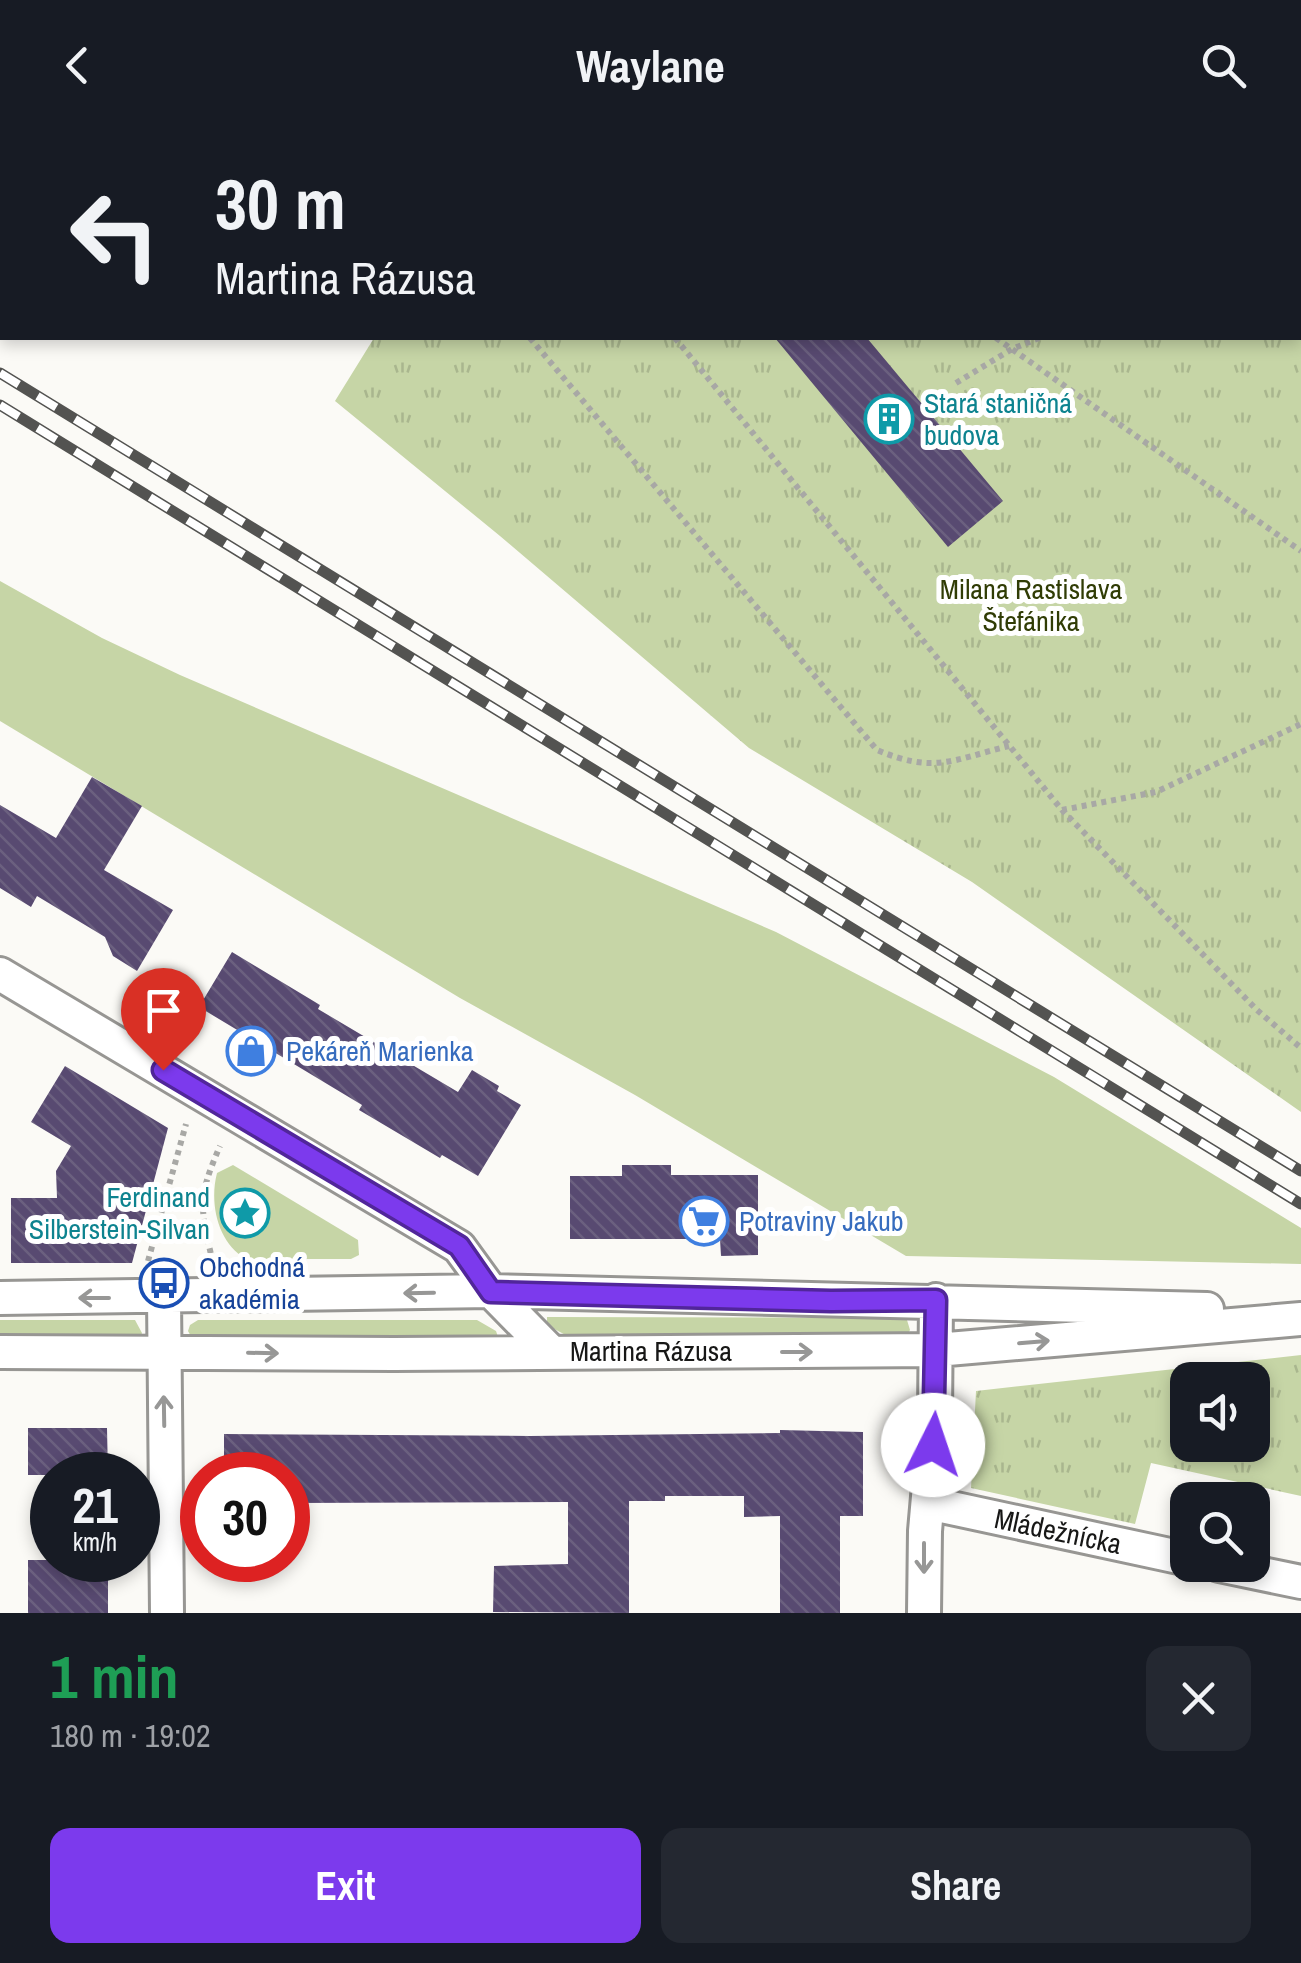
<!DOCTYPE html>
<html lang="en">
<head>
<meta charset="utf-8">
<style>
	:root { --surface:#171b24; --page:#242831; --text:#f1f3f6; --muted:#9ea1a6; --accent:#7c3aed }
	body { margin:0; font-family:"Archivo Narrow",sans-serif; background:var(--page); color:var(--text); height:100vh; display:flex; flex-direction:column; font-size:38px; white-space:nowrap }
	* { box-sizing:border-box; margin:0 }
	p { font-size:32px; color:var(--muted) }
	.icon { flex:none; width:55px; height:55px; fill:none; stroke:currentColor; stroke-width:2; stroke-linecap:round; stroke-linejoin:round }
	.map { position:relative; height:1483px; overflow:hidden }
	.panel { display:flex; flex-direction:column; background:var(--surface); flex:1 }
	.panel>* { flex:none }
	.top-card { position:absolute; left:0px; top:0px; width:1302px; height:210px; box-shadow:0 5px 15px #0003; background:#171b24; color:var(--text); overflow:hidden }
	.fabs { position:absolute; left:1170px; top:1232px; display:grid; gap:20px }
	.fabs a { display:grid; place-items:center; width:100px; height:100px; border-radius:20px; background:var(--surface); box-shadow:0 5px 15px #0003; font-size:50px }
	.speed { position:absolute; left:30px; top:1322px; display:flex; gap:20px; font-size:50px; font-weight:700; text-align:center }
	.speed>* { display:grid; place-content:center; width:130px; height:130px; border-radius:50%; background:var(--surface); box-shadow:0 5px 15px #0003; line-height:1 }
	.speed small { font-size:25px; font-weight:400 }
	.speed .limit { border:15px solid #d22; background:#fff; color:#111 }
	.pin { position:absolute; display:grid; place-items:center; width:85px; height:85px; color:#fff; margin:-102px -42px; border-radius:50% 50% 50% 0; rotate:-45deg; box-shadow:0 0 10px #0007 }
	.pin .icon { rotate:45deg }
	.me { position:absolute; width:110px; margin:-55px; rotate:4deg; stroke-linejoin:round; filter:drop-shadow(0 0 8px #0008) }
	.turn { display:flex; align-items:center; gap:35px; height:210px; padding:0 50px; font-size:45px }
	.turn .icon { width:130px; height:130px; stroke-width:2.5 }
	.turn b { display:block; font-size:70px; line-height:85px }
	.round { display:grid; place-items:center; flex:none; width:105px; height:105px; border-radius:20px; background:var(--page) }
	.head { display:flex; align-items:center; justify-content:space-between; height:170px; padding:0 50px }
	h1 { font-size:60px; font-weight:700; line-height:75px; color:#1e9e55 }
	.primary-button { display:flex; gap:20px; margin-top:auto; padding:20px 50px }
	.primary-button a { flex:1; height:115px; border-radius:20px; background:var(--accent); color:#fff; font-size:40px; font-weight:700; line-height:115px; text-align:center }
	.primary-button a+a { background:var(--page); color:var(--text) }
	header { display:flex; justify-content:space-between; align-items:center; height:130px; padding:0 50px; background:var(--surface); font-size:45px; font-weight:700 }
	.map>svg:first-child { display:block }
</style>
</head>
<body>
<header><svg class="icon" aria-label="back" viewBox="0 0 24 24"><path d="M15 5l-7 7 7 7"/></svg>Waylane<svg class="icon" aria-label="search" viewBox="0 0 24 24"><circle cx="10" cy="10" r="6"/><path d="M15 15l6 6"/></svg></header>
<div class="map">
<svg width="1301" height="1483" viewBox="0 0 1301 1483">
	<defs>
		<pattern id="park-tufts" width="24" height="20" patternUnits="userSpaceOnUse" patternTransform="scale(2.5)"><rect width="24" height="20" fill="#c6d5a6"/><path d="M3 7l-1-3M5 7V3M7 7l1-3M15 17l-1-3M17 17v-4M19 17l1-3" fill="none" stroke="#a9b68e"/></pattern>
		<pattern id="building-back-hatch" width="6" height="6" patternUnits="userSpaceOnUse" patternTransform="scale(2.5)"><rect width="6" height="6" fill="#584a71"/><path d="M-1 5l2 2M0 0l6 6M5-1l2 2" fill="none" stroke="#6b607f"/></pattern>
	</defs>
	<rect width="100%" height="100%" fill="#fbfaf6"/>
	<path fill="#c6d5a6" d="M 0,451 L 102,508 L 180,545 L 776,802 L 1054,947 L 1301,1098 L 1301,1134 L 906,1126 L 635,965 L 460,868 L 0,591 Z
		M 233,1035 L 358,1110 L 359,1125 L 351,1129 L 246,1129 C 218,1113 209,1074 217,1043 Z
		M 547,1187 L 902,1188 L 907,1190 L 910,1200 L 907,1205 L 573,1209 L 547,1195 Z
		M 0,1190 L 135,1190 L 142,1203 L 140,1208 L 0,1211 Z
		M 198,1190 L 477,1190 L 496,1201 L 498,1207 L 193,1210 L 188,1201 L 190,1195 Z"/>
	<path fill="url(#park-tufts)" fill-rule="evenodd" d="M 215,0 L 1301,0 L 1301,982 L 972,752 L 749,618 L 500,406 L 335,271 L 374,208 L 1300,208 L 1300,2 Z
		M 1301,1225 L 1301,1366 L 1151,1333 L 1135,1394 L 971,1358 L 976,1261 ZM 1188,1250 L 1252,1250 L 1252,1315 L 1188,1315 Z"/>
	<path fill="url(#building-back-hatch)" d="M 775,208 L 867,208 L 1003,371 L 948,417 Z
		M 92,647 L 142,676 L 104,740 L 173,780 L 137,841 L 113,826 L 105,807 L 37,766 L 31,777 L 0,758 L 0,675 L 56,708 Z
		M 232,822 L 320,875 L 318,879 L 458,962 L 472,940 L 499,956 L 497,961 L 521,975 L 478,1046 L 442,1025 L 440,1028 L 359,980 L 362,975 L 199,877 Z
		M 65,936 L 168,998 L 132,1133 L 11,1133 L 11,1068 L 57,1068 L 56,1041 L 71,1016 L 31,992 Z
		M 622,1035 L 671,1035 L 671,1045 L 758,1045 L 758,1125 L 721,1126 L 720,1109 L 570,1109 L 570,1046 L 622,1046 Z
		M 28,1298 L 107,1298 L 108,1345 L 28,1345 Z
		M 780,1300 L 863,1302 L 863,1386 L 840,1386 L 840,1483 L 780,1483 L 780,1386 L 744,1387 L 744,1366 L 665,1366 L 665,1371 L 629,1371 L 629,1483 L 493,1482 L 494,1436 L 568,1434 L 568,1372 L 288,1373 L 288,1345 L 224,1345 L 224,1304 L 530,1306 L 780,1303 Z
		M 28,1430 L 108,1430 L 108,1483 L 28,1483 Z"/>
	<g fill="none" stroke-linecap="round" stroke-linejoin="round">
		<g stroke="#979693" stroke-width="22">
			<path id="service" d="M 695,0 L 698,2"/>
		</g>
		<g stroke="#979693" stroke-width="38">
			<path id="minor" d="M 0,844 L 459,1117 L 491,1161 L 550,1221
				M 164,1167 L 167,1483
				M 0,1168 L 491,1161 L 1207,1179
				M 0,1222 L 394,1224 L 936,1220 L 1301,1189
				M 928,1373 L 1188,1429
				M 1219,1435 L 1301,1452
				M 924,1483 L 925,1401 L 935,1287 L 936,1170"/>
		</g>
		<path stroke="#a8a8a5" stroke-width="6" stroke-dasharray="5 5" stroke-linecap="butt" d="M 418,0 L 421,2
			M 534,0 L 534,2
			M 1300,43 L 1301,43
			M 1300,49 L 1301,51
			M 1300,117 L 1301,116
			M 530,208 L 877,620 C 934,644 952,630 1009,616
			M 675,208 L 1062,680 L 1257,880 L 1301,918
			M 996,208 L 1301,421
			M 956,253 L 1012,219 L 1039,208
			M 1062,680 L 1156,662 L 1301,594
			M 148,1131 L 186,994
			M 213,1133 C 200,1077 197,1069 220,1016"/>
		<use href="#service" stroke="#fff" stroke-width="18"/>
		<use href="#minor" stroke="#fff" stroke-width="32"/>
		<g stroke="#535351" stroke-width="11">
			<path id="rail" d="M 0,243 L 1301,1041
				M 0,275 L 1301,1074"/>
		</g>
		<use href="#rail" stroke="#fff" stroke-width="8" stroke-dasharray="22" stroke-linecap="butt"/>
	</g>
	<defs><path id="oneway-shaft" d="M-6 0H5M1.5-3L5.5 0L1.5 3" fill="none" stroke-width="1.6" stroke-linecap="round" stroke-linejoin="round" transform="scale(2.5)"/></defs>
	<g stroke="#979796">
		<use href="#oneway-shaft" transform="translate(419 1163) rotate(179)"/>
		<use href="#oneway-shaft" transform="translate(94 1168) rotate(180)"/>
		<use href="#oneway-shaft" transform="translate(1034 1212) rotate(-5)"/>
		<use href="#oneway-shaft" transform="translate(797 1222)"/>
		<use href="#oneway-shaft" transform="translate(263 1223) rotate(1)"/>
		<use href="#oneway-shaft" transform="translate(164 1281) rotate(-91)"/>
		<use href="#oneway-shaft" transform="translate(924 1428) rotate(90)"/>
	</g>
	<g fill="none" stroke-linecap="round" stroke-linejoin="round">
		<g stroke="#51269a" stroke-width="25">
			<path id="route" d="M 163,940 L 459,1116 L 491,1162 L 831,1171 L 936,1170 L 933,1315"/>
		</g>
		<use href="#route" stroke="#7c3aed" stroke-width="18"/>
	</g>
	<defs>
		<g id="building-ring" transform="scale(2.5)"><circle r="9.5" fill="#fff" stroke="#0f9aa8" stroke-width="1.5"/><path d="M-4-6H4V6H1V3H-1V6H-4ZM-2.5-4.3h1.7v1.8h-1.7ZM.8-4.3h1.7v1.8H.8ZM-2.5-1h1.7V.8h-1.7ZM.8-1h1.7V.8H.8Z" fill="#0f9aa8"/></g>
		<g id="shop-ring" transform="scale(2.5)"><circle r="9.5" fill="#fff" stroke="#3f7fe0" stroke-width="1.5"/><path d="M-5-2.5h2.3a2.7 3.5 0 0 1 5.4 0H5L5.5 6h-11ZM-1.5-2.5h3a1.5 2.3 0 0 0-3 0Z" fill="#3f7fe0"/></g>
		<g id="sight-ring" transform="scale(2.5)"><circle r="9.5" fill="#fff" stroke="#0f9aa8" stroke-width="1.5"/><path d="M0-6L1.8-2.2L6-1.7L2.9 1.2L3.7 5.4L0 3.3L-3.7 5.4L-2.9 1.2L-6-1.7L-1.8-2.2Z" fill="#0f9aa8"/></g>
		<g id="supermarket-ring" transform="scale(2.5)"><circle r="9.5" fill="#fff" stroke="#3f7fe0" stroke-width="1.5"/><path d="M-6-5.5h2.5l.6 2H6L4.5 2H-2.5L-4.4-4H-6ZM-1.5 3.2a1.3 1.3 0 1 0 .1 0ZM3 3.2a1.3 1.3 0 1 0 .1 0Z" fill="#3f7fe0"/></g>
		<g id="bus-ring" transform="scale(2.5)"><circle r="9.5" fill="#fff" stroke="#1a4fb4" stroke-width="1.5"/><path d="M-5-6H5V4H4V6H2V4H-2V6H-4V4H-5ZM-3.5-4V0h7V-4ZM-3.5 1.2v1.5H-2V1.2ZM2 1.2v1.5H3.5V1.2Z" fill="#1a4fb4"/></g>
	</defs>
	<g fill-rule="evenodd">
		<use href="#building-ring" x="889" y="289"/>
		<use href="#shop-ring" x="251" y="921"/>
		<use href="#sight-ring" x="245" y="1083"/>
		<use href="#supermarket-ring" x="704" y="1091"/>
		<use href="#bus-ring" x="164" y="1153"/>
	</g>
	<g text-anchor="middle" stroke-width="10" stroke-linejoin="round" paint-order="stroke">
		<g font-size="28" fill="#0d838f" stroke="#fff" text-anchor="start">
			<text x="924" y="283">Stará staničná<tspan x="924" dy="32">budova</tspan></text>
			<text x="210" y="1077" text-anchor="end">Ferdinand<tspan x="210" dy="32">Silberstein-Silvan</tspan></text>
		</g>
		<g font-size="28" fill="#303c05" stroke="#fff">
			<text x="1031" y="469">Milana Rastislava<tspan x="1031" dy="32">Štefánika</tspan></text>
		</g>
		<g font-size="28" fill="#366cbe" stroke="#fff" text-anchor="start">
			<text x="286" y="931">Pekáreň Marienka</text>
			<text x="739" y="1101">Potraviny Jakub</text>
		</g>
		<g font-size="28" fill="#164399" stroke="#fff" text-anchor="start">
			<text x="199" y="1147">Obchodná<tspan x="199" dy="32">akadémia</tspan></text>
		</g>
		<g font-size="28" fill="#171716" stroke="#fff">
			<text x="651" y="1231">Martina Rázusa</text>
			<text transform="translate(1058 1401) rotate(12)" y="10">Mládežnícka</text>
		</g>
	</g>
</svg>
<div class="fabs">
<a><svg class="icon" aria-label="sound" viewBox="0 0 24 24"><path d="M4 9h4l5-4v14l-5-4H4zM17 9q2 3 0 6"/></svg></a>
<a><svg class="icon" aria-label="search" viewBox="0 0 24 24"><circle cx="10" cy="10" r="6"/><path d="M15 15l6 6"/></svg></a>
</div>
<div class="speed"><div>21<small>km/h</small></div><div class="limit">30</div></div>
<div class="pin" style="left:163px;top:940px;background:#d93025"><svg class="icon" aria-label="arrive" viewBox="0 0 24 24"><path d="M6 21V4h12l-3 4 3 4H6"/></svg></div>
<svg class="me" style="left:933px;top:1315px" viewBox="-20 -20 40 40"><circle r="19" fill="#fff"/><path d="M0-13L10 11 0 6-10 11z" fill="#7c3aed"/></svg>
<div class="top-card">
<div class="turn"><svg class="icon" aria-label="left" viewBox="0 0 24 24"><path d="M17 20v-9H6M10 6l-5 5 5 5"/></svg><div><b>30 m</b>Martina Rázusa</div></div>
</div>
</div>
<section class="panel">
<div class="head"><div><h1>1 min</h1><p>180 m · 19:02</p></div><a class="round"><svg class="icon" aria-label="close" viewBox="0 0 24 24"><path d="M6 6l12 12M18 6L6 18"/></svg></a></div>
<div class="primary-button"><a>Exit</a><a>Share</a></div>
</section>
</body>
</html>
